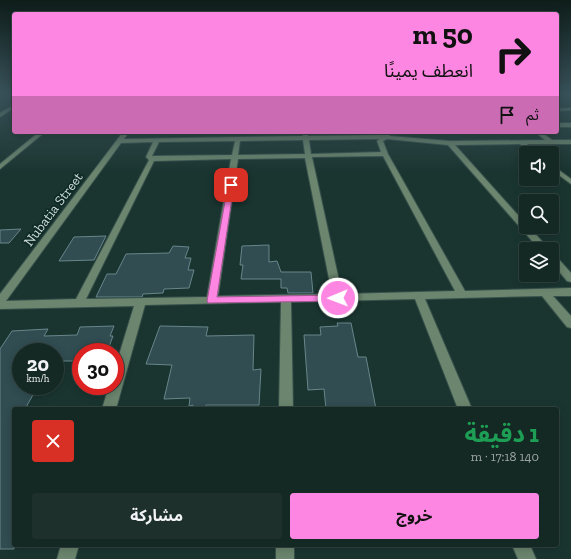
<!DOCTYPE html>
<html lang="ar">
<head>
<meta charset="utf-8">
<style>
	:root { --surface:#142824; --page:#1d302c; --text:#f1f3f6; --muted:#9da6a6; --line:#334441; --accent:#fd86e2 }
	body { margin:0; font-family:"Zilla Slab","Noto Sans Arabic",serif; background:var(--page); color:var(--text); direction:rtl; height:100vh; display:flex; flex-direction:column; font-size:15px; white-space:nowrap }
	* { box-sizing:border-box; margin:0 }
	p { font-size:13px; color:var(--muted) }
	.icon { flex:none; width:22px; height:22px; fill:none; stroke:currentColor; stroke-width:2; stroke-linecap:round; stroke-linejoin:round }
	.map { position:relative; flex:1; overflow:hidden; direction:ltr }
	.side { position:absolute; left:12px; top:407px; width:547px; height:140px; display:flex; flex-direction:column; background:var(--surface); border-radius:4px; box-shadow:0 2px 10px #0003,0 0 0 1px var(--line); direction:rtl }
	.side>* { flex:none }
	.guide { position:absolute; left:12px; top:12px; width:547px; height:122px; border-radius:4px; box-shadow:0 2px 10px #0003,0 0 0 1px var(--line); direction:rtl; background:#fd86e2; color:#111; overflow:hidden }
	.controls { position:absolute; left:519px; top:146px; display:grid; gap:8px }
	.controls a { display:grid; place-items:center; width:40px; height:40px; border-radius:4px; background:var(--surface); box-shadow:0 2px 10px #0003,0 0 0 1px var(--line); font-size:20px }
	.speed { position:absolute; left:12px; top:343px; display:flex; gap:8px; font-size:20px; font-weight:700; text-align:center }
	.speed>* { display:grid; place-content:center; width:52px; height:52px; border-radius:50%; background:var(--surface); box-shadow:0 2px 10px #0003,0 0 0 1px var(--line); line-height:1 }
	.speed small { font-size:10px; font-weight:400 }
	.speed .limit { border:6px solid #d22; background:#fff; color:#111 }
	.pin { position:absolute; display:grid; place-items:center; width:34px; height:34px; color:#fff; margin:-17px; border-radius:8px; box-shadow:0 2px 6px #0006 }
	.me { position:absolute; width:44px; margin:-22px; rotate:269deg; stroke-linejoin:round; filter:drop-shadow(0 0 3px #0008) }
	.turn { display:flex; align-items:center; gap:14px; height:84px; padding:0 20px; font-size:18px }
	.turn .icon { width:52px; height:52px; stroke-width:2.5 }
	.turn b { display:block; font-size:28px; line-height:34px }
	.then { display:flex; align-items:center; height:38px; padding:0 20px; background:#0003; gap:8px; font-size:15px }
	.round { display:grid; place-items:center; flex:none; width:42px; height:42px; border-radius:4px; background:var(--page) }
	.overview { display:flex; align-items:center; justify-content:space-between; height:68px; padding:0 20px }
	h1 { font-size:24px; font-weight:700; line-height:30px; color:#1e9e55 }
	.primary-button { display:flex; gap:8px; margin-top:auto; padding:8px 20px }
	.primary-button a { flex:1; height:46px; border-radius:4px; background:var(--accent); color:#111; font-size:16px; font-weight:700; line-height:46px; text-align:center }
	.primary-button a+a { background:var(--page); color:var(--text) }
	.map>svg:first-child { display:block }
</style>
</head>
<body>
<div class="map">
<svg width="571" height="559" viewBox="0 0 571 559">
	<rect width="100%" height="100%" fill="#1a3530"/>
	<path fill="#314d52" stroke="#68868b" d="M 21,229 L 9,243 L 0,243 L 0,230 Z
		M 106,236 L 94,260 L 59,261 L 74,237 Z
		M 269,245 L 269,262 L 277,261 L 281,272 L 311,272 L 313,293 L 288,293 L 287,288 L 281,288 L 281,279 L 241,279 L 243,265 L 240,265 L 242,246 Z
		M 173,246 L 189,247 L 185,258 L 191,258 L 188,270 L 194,270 L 189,288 L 164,289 L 163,293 L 143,294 L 142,297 L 96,297 L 107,274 L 116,274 L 126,254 L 169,253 Z
		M 337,323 L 351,323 L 358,357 L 366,357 L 376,409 L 326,409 L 324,389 L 308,390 L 304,335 L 321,335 L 320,327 L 338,326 Z
		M 114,326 L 110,336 L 113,336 L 107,352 L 81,352 L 81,361 L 55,361 L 55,352 L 21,352 L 21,386 L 38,386 L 25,409 L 14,409 L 14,549 L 0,549 L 0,349 L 12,331 L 48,329 L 44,336 L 77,335 L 80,327 Z
		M 160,326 L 208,327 L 206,336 L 254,335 L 253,370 L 261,369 L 259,405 L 206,405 L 205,409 L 192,409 L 193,405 L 189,406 L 190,398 L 164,399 L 172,365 L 146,364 Z"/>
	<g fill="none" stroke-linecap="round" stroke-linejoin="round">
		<g stroke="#37504b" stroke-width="2">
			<path id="minor" d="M 571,94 L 571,97 L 566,94 Z
				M 14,105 L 14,108 L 0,117 L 0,113 Z
				M 571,108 L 571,110 L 557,111 L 557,109 Z
				M 557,123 L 571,123 L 571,127 L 557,127 Z
				M 39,132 L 45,132 L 0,169 L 0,164 Z
				M 123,132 L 129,132 L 124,139 L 303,136 L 302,132 L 308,132 L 308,136 L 384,135 L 388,133 L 390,136 L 450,141 L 545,140 L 535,132 L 541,132 L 552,140 L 571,140 L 571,144 L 527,144 L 537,153 L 530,153 L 520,144 L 455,145 L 526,224 L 526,227 L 529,227 L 549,249 L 539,249 L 448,145 L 387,139 L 383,141 L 388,154 L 465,291 L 571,288 L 571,296 L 553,296 L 571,316 L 571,328 L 567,327 L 542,296 L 425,299 L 472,409 L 458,409 L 415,299 L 291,302 L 293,409 L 279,409 L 281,302 L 145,305 L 116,409 L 102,409 L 109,386 L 115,386 L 115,368 L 134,306 L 0,309 L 0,294 ZM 379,139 L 377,141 L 381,152 L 311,154 L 309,140 ZM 303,140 L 305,154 L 238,155 L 240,141 ZM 235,141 L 232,155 L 152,156 L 159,142 ZM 153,142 L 146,157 L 149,160 L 76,299 L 6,301 L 121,143 ZM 383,156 L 455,291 L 342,294 L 312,157 ZM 305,158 L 332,294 L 218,296 L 238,159 ZM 231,159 L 207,297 L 86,299 L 154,161 Z
				M 552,165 L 571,179 L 571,184 L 552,170 Z
				M 552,254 L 555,255 L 571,273 L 571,282 L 567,281 L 552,263 Z
				M 61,545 L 79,545 L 75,559 L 57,559 Z
				M 276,545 L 294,545 L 294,559 L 276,559 Z
				M 512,545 L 530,545 L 536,559 L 518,559 Z"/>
		</g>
		<use href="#minor" fill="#6b856e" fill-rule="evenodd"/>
	</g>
	<linearGradient id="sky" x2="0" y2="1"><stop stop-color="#0e1d1a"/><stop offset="0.54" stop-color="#385159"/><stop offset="1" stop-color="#385159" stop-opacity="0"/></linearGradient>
	<rect width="571" height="173" fill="url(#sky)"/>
	<path fill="#fd86e2" stroke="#a45793" d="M 231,183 L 234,185 L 217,297 L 338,295 L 341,296 L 343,298 L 341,301 L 208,303 L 207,301 L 228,185 Z"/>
	<g text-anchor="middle" stroke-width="3.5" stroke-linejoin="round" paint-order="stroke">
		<g font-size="14" fill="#cfdfdb" stroke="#102b26">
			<text transform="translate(53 209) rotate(-53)" y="5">Nubatia Street</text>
		</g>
	</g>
</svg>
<div class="controls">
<a><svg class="icon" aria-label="sound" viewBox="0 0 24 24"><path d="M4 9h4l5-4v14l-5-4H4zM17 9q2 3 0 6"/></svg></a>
<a><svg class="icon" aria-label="search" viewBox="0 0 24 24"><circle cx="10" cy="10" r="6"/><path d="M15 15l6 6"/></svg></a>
<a><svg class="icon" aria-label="layers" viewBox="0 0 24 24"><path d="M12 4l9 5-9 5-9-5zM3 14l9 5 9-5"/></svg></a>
</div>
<div class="speed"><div>20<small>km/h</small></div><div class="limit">30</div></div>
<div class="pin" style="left:231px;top:185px;background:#d93025"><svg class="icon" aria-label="arrive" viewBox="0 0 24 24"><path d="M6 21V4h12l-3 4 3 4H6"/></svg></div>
<svg class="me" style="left:338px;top:298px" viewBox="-20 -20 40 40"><circle r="17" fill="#fd86e2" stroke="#fff" stroke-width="3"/><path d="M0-11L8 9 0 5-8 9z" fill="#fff"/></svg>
<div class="guide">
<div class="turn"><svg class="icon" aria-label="right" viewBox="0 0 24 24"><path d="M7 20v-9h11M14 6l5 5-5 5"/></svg><div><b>50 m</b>انعطف يمينًا</div></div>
<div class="then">ثم<svg class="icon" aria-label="arrive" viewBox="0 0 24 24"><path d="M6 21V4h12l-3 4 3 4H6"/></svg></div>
</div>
<section class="side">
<div class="overview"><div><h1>1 دقيقة</h1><p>140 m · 17:18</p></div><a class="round" style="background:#d93025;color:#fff"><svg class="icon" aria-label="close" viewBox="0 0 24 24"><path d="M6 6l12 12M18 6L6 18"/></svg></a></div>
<div class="primary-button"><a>خروج</a><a>مشاركة</a></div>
</section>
</div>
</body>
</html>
